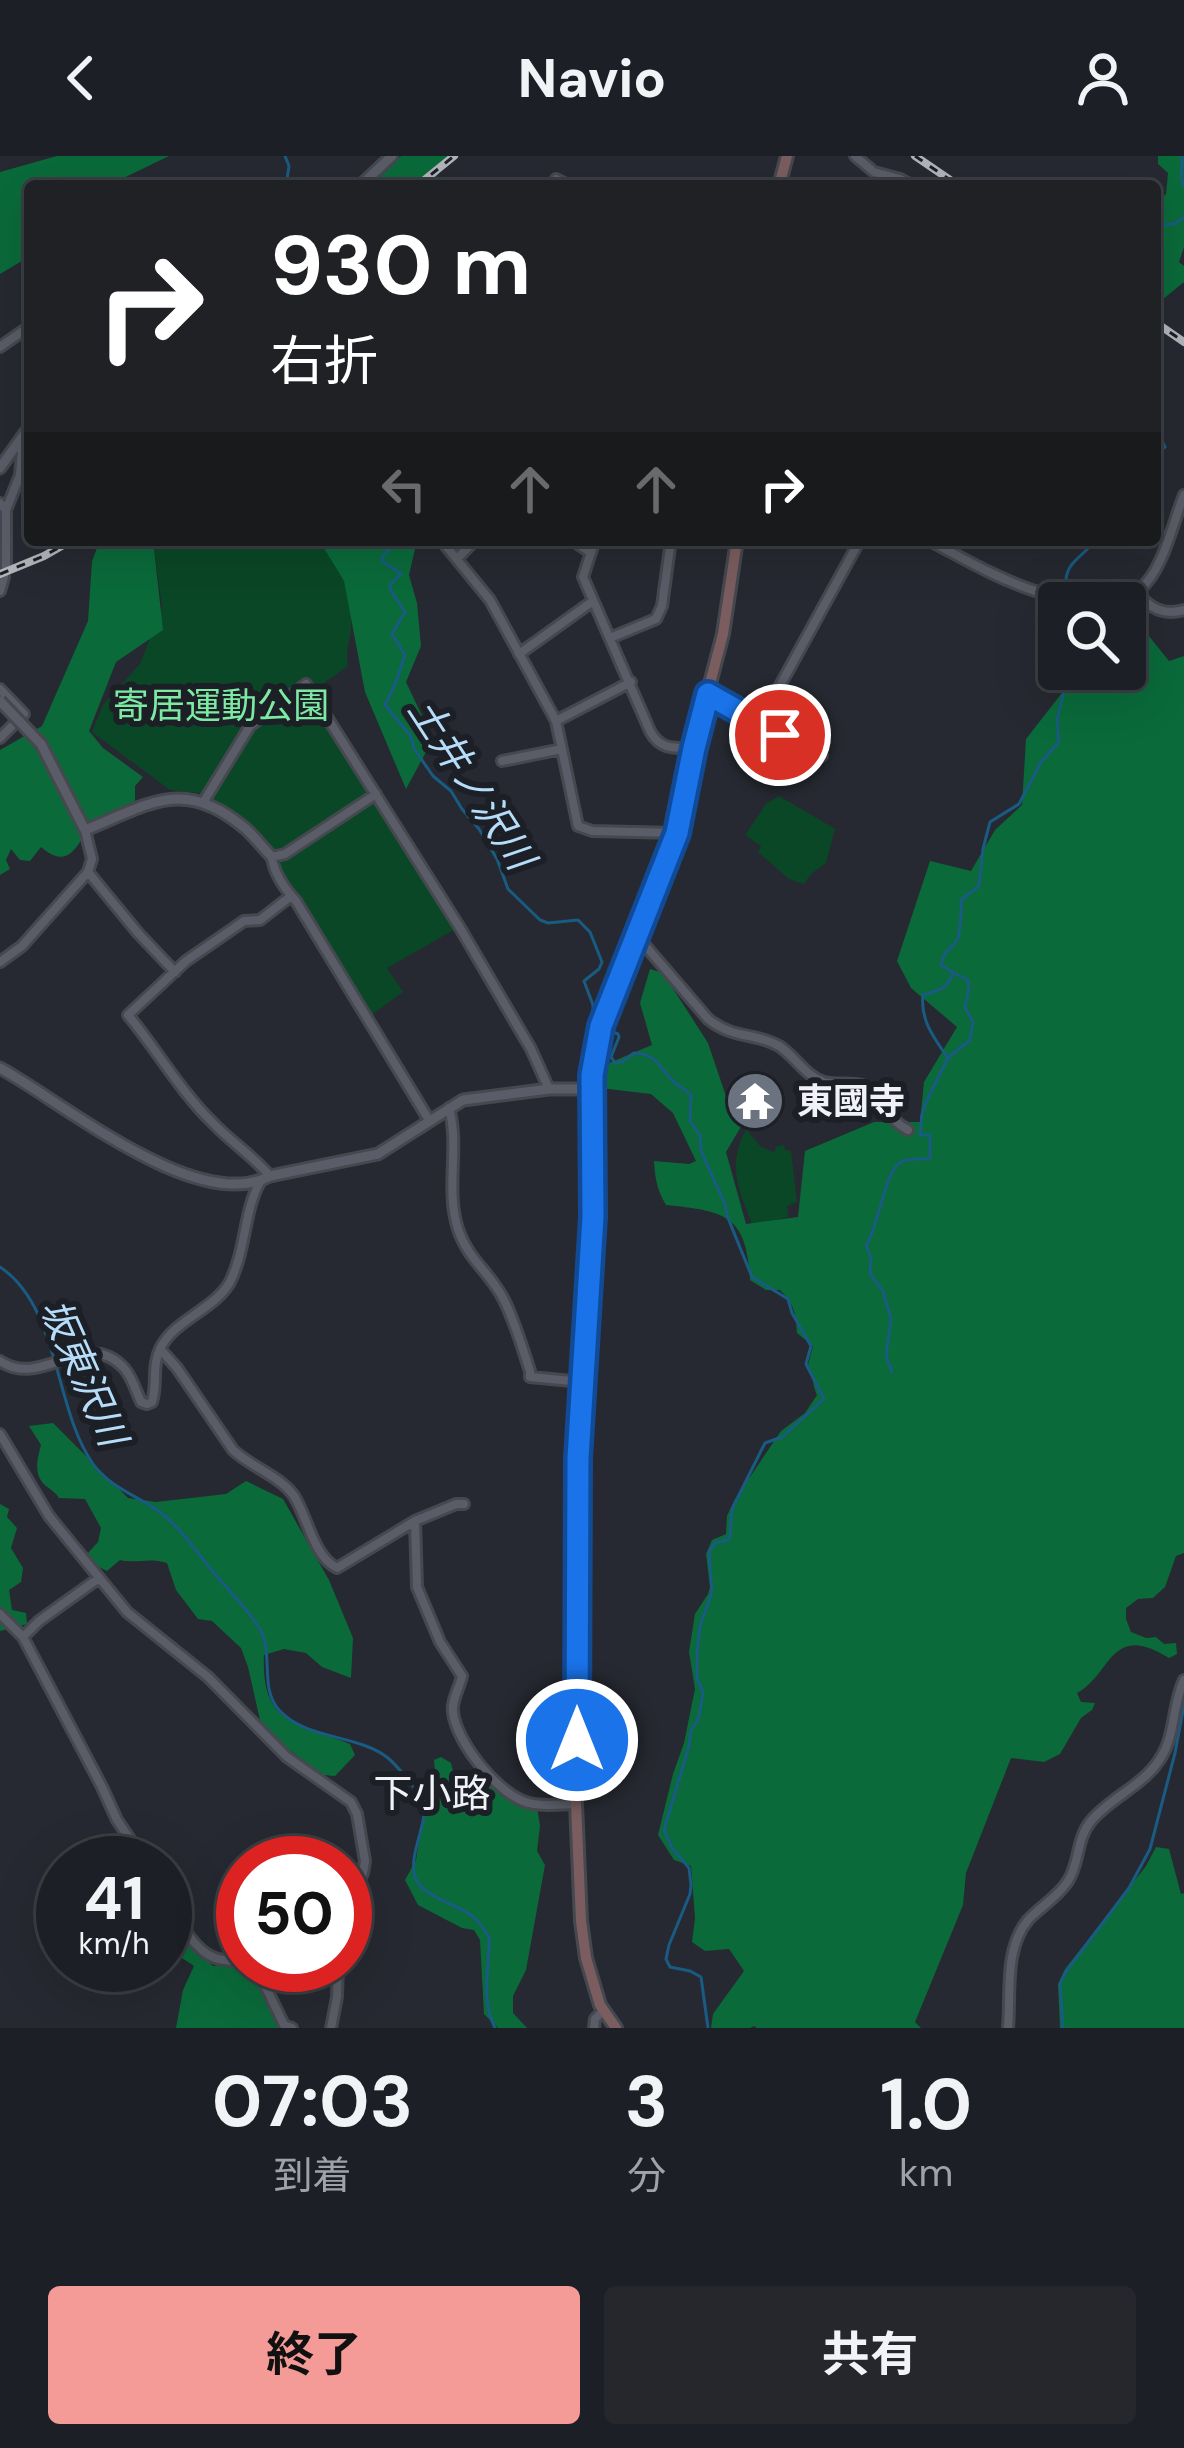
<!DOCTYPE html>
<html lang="ja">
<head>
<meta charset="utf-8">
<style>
	:root { --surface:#1c1f25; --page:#25272d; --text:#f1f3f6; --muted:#a0a2a7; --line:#3a3d42; --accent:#f59b97 }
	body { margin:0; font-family:"DM Sans","Noto Sans JP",sans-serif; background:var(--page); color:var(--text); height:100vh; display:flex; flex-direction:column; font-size:45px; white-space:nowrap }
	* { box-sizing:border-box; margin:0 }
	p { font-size:39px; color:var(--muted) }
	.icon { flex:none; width:66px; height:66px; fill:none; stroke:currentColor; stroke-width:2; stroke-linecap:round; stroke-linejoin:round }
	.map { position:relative; height:1872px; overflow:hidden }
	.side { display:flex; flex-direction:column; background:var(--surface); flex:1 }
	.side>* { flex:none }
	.banner { position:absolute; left:24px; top:24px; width:1137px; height:366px; border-radius:12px; box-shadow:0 12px 48px #0002,0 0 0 3px var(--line); background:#202124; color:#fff; overflow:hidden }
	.controls { position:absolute; left:1038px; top:426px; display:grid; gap:24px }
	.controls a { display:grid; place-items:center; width:108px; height:108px; border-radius:12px; background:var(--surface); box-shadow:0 12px 48px #0002,0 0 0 3px var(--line); font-size:60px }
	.speed { position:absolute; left:36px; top:1680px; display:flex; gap:24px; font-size:60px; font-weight:700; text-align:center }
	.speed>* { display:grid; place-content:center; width:156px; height:156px; border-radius:50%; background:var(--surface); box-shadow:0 12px 48px #0002,0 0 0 3px var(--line); line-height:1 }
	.speed small { font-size:30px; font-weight:400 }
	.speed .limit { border:18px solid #d22; background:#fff; color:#111 }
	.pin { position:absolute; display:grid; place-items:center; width:102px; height:102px; color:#fff; margin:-51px; border:6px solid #fff; border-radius:50%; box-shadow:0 3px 12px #0007 }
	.me { position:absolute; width:132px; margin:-66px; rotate:0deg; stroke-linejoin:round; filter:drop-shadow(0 0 9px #0008) }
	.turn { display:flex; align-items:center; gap:42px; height:252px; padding:0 48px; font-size:54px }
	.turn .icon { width:156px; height:156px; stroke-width:2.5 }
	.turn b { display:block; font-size:84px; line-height:102px }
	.lanes { display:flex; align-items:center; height:114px; padding:0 48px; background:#0003; justify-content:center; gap:60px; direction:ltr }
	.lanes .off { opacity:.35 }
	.eta { display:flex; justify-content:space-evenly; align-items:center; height:204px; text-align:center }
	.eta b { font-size:72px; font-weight:700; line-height:84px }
	.cta { display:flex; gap:24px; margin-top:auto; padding:24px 48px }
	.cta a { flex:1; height:138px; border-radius:12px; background:var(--accent); color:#111; font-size:48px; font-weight:700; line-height:138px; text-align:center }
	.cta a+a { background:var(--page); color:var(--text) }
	header { display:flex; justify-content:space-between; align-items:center; height:156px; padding:0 48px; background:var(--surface); font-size:54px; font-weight:700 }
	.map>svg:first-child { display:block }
</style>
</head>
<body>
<header><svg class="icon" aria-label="back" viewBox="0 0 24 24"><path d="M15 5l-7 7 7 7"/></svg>Navio<svg class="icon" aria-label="person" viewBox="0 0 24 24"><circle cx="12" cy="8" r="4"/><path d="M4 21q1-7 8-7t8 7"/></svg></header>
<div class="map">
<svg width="1184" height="1872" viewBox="0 0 1184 1872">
	<rect width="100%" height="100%" fill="#262931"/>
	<path fill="#0a4726" d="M 153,384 L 317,384 C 346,412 353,432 351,472 C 350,486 345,495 348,510 L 311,536 L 457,772 L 387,812 L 403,836 L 370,860 L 283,719 L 265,685 L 253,669 L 200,637 L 170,634 L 92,576 L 103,549 L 140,508 L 162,451 Z
		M 779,640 L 835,673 L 826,707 L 811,718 L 804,728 L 789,723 L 758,696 L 761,690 L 745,679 L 766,648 Z
		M 746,973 L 761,991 L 774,996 L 777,990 L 784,989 L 785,994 L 791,995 L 797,1046 L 787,1050 L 788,1061 L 753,1070 C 738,1033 727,1010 746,973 Z"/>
	<path fill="#0a6a3a" d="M 57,0 L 169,0 L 107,30 L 30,30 L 30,112 L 22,105 L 0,118 L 0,16 Z
		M 401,0 L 451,0 L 430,30 L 370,30 Z
		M 1158,0 L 1184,0 L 1184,91 L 1179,106 L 1184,110 L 1184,126 L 1157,148 L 1155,148 L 1155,49 L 1166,38 L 1168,17 L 1158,8 Z
		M 100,384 L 153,384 L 163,474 L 116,506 L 89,575 L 103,592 L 143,621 L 135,630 L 135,646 C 124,653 109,655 99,662 C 78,677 75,720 41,691 L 30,705 L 20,704 L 11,693 L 6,704 L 10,713 L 0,719 L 0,594 L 42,570 L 88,465 L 92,405 Z
		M 319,384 L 417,384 L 409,419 L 417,447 L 421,490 L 406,526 L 433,583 L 406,633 L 365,536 L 344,425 Z
		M 1128,454 L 1169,505 L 1184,500 L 1184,1397 L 1176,1400 L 1165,1431 L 1153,1442 L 1138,1443 L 1126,1452 L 1126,1463 L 1131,1476 L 1146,1482 L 1156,1481 L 1164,1488 L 1176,1487 L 1177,1498 L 1169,1502 C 1110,1465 1112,1518 1077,1537 L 1081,1546 L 1095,1547 L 1092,1554 L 1081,1562 L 1060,1598 L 1044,1606 L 1011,1602 L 966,1717 L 963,1749 L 915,1866 L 921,1872 L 757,1872 L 754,1870 L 750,1872 L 711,1872 L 713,1858 L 744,1815 L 729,1793 L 705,1795 L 692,1786 L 695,1762 L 691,1710 L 674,1704 L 658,1679 L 673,1618 L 684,1587 L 695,1533 L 689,1496 L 695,1458 L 708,1438 L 710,1431 L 706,1398 L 712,1384 L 726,1378 L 727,1360 L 735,1343 L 781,1275 L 805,1257 L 817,1239 C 812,1229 814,1220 808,1209 L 813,1190 L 797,1177 C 796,1158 794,1147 780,1134 L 766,1134 L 750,1124 C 747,1059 725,1055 666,1049 C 657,1034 655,1022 654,1005 L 689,1008 L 696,1005 L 673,957 L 651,938 L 600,932 L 609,907 L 652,889 L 640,847 L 650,813 L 663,817 L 708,887 L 732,958 L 742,969 L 726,996 L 746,1068 L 798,1061 L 805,995 L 874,966 L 920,966 L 924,926 L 957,871 L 911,832 L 897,805 L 930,705 L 971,715 L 995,674 L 1022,649 L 1026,583 L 1072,524 L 1075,513 L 1125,513 L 1125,455 Z
		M 53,1267 L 128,1342 L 156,1346 L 226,1338 L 246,1325 L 283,1343 L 329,1424 L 353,1482 L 351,1522 L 322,1511 L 306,1497 L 284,1493 L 264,1499 C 261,1568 295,1567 350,1588 L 355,1599 L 335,1620 L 323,1619 L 271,1580 L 260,1564 L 248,1511 L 241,1492 L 212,1465 L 198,1463 L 176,1434 L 167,1407 C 147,1401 138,1408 120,1404 L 107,1415 L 95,1409 L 88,1397 L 98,1386 L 101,1372 L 85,1343 L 59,1342 C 56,1337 51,1334 46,1330 C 33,1319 37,1304 41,1289 L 29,1270 Z
		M 0,1348 L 9,1353 L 7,1361 L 17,1372 L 11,1392 L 23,1412 L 21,1426 L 9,1434 L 12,1454 L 26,1457 L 27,1468 L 0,1475 Z
		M 441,1601 L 451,1607 L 454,1619 L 468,1626 L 480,1617 L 508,1641 L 537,1651 L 540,1670 L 537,1695 L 545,1709 L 526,1814 L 513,1840 L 513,1857 L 527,1872 L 498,1872 L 484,1858 L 480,1784 L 474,1774 L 462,1772 L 418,1749 L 405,1724 L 416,1704 L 427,1635 L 435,1616 L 434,1604 Z
		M 1156,1691 L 1169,1693 L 1181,1738 L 1184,1737 L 1184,1872 L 1060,1872 L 1058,1828 L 1065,1813 L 1146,1710 Z
		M 180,1784 L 191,1789 L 213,1810 C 256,1808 270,1834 280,1872 L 176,1872 L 183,1834 L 194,1810 L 179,1800 L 175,1792 Z"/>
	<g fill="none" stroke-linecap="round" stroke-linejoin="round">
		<path stroke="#195b82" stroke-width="3" d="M 285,0 L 289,10 L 286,30
			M 1182,0 C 1184,11 1178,20 1184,30
			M 1155,69 L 1174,68 L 1184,61
			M 1155,120 C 1163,132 1161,152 1155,165
			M 1155,270 L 1165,291 L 1155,300
			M 399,384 L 382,401 L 382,405 L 401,418 L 390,429 L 391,435 L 405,456 L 392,478 L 405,499 L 396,526 L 385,549 L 410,579 L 415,594 L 433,620 L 451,635 L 462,653 L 479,673 L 497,703 L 508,733 L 540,764 L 548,767 L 578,764 L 590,776 L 602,806 L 599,813 L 584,825 L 593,849 L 593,869
			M 1065,447 C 1064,404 1071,412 1096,384
			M 606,873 L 618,878 L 619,881 L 611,901 L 615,907 L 622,906 L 634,897 C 658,898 659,912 674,926 C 680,931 685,934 691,939 L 690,965 L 700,979 L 701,995 L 725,1048 L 728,1062 L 752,1121 L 788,1143 L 792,1157 L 811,1190 L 806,1208 L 824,1243 L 782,1281 L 765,1287 L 732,1353 L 730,1380 L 728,1384 L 715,1387 L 709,1396 L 712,1436 L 700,1470 L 697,1497 L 697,1523 L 703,1536 L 702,1544 L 698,1564 L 691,1574 L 689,1590 L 664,1674 L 672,1692 L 689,1712 L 691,1729 L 690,1738 L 669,1789 L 666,1803 L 670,1811 L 690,1815 L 701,1821 L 708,1872
			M 949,901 L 970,884 L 973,866 L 965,852 L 969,831 L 968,824 L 956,818
			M 0,1111 C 60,1151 54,1253 93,1308 C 109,1331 138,1340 160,1356 C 182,1373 197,1397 215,1418 C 231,1437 249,1454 261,1475 C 273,1499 260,1534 279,1554 C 306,1584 358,1578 388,1602 C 402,1614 413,1631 424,1644 C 428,1668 408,1699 415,1721 C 422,1741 455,1747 471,1759 C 479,1765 484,1773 489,1781 C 490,1813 480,1842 495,1872
			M 892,1216 L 886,1200 L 891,1163 L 883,1135 L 870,1118 L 871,1102 L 866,1089 C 879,1072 884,1015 901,1006 C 908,1002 922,1004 930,1002 L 930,979 L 920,979 L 922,958 L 927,944 L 948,902 C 934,882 920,864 923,839 C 938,834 948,834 953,816 L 941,809 C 943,795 950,795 957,784 C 960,780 962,750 961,744 L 979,730 L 983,693 L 990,666 L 1019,648 L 1041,606 L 1059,586 L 1057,563 L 1067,524 L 1080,526 L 1090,518 L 1091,513
			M 1063,1872 L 1060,1828 L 1065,1817 L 1129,1732 L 1150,1693 L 1175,1597 L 1184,1549"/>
		<g stroke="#45484e" stroke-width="14">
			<path id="minor" d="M 855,0 L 874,16 L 900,23 L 913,30
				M 552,30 L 556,23 L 570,30
				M 0,191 L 30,170
				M 0,347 L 6,354 L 6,411
				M 6,354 L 20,319 L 23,281
				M 441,384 L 490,444 L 556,565 L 578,670 L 592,675 L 677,677
				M 572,384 L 591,397
				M 595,384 L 583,421 L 650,575 C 660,594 674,592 693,592
				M 928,384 C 986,414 1055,459 1123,439 C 1133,436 1141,434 1147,426 C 1165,405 1174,364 1184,339
				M 457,403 L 475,384
				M 0,435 L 4,421
				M 1136,435 C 1149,452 1163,460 1184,454
				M 610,482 L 656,463 L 662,450 L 671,384
				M 519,498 L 593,445
				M 0,533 L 24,558 L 0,582
				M 708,539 L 822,600
				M 556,565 L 631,526
				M 760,566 L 860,384
				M 502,605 L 562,593
				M 376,638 L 285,698 L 272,701 C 274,718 285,733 296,745 L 429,964
				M 204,645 L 250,570 L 306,528 L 460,772 L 531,893 L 549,933
				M 88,716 L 138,777 L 175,816
				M 637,780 L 708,863 C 734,884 755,876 779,890 C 795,900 805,920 824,926 C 838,930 857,924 871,933 C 887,943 884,961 908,974
				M 0,806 L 22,790 L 88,716 L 92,703 L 85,674
				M 449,952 C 460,992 445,1032 458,1073 C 468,1104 490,1116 504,1144 C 515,1166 522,1191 530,1215 L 530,1221 L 582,1226
				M 270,1020 C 253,1000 231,986 213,967 C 180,935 157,894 128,859 L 186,805 L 244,765 L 260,764 L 291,740
				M 160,1193 L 177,1212 L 233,1294 C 251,1311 280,1320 294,1340 C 308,1362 313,1400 337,1412 L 415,1365 L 456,1348 L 464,1348
				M 0,1205 C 43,1234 85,1170 124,1212 C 132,1221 136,1235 141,1246 L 147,1248 L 152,1246 C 158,1227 151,1210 161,1191 C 176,1163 215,1153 230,1126 C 246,1094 244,1054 260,1026
				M 0,1278 L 49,1360 L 127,1456 L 208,1521 L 287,1601 L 351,1646 L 357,1658 L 365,1705 L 363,1717 L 345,1753
				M 415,1365 L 417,1431 L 440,1486 L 462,1520 C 460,1531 451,1545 453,1556 C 456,1586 499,1640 529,1647 C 543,1651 561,1648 576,1648
				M 0,1458 L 23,1481 L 102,1631 L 117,1664 L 146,1707
				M 23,1481 L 39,1465 L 99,1422
				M 165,1740 C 176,1759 192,1794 215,1802 C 225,1806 232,1802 243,1809
				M 243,1809 L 261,1821 L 284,1869 L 292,1872
				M 331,1872 L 337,1841 L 338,1809
				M 594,1872 L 595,1863 L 603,1855
				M 1008,1872 C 1011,1837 1004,1793 1028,1764 C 1041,1750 1058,1741 1068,1725 C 1080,1707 1076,1683 1091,1665 C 1111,1641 1143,1630 1160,1603 C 1176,1579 1172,1549 1184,1524"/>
		</g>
		<g stroke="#45484e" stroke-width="15">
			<path id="tertiary" d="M 360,30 L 392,0
				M 0,312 L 30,270
				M 41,588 L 85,674 C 150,648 184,620 246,673 C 255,681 263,692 272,701
				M 0,912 C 64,947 198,1059 270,1020 L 378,998 L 463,944 L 549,933 L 592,933"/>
		</g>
		<g stroke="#45484e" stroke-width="16">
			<path id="secondary" d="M 779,30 L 787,0
				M 616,1872 L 600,1849 L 586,1802 L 581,1765 L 576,1648 L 577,1302 L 593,1061 L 593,906 L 601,870 L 677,677 L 693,592 L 723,478 L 737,384"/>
		</g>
		<use href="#minor" stroke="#5a5d67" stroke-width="8"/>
		<use href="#tertiary" stroke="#5a5d67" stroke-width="9"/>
		<use href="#secondary" stroke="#7b5d5f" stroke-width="10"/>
		<g stroke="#b2b4ba" stroke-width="8">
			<path id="rail" d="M 915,0 L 959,30
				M 417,30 L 454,0
				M 1155,166 L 1184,186
				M 0,418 L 44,400 L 72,384"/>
		</g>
		<use href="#rail" stroke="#1d1f27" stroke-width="3" stroke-dasharray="9" stroke-linecap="butt"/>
		<g stroke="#45484e" stroke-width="15" stroke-linecap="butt">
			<path id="tertiary-bridge" d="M 0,545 L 41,588"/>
		</g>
		<use href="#tertiary-bridge" stroke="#5a5d67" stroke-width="9"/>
	</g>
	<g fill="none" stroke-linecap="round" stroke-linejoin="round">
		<g stroke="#114b97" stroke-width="30">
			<path id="route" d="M 577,1584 L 578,1302 L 593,1061 L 592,919 L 601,870 L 677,677 L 694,592 L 708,538 L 780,579"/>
		</g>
		<use href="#route" stroke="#1a73e8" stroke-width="21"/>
	</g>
	<defs>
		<g id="temple-disc" transform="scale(3)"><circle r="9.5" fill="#6b7280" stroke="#1d1f27"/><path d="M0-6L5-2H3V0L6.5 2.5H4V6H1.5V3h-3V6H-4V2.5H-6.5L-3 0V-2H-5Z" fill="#fff"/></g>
	</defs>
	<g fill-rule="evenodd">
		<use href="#temple-disc" x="755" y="945"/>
	</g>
	<g text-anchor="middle" stroke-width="12" stroke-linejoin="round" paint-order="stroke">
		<g font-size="36" fill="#7ceaa3" stroke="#1d1f27">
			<text x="221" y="562">寄居運動公園</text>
		</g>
		<g font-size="36" font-weight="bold" fill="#f0f2f7" stroke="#1d1f27" text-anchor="start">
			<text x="797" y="958">東國寺</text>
		</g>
		<g font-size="39" font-style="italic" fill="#b5ddf9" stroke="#1d1f27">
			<text transform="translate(472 627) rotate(57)" y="14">土井ノ沢川</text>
			<text transform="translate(84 1216) rotate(66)" y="14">坂東沢川</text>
		</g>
		<g font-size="39" fill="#f0f2f7" stroke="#1d1f27">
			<text x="432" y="1651">下小路</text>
		</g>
	</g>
</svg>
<div class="controls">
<a><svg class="icon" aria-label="search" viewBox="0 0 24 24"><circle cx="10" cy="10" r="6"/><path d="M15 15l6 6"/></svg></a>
</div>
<div class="speed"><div>41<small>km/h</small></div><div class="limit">50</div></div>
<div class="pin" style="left:780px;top:579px;background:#d93025"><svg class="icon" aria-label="arrive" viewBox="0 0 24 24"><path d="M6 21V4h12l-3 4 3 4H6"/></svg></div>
<svg class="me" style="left:577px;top:1584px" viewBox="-20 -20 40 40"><circle r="17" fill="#1a73e8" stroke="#fff" stroke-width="3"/><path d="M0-11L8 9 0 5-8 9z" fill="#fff"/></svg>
<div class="banner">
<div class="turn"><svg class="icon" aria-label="right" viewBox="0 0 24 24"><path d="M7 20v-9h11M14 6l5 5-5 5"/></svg><div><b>930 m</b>右折</div></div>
<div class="lanes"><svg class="icon off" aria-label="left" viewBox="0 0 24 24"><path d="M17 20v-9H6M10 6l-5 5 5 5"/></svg><svg class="icon off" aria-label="ahead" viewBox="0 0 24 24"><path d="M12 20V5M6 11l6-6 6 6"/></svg><svg class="icon off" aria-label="ahead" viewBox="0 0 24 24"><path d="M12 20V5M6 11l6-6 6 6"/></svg><svg class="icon" aria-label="right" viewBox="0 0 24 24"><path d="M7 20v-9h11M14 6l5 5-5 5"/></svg></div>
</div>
</div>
<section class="side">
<div class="eta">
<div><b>07:03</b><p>到着</p></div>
<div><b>3</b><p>分</p></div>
<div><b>1.0</b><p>km</p></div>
</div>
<div class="cta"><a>終了</a><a>共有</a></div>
</section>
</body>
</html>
